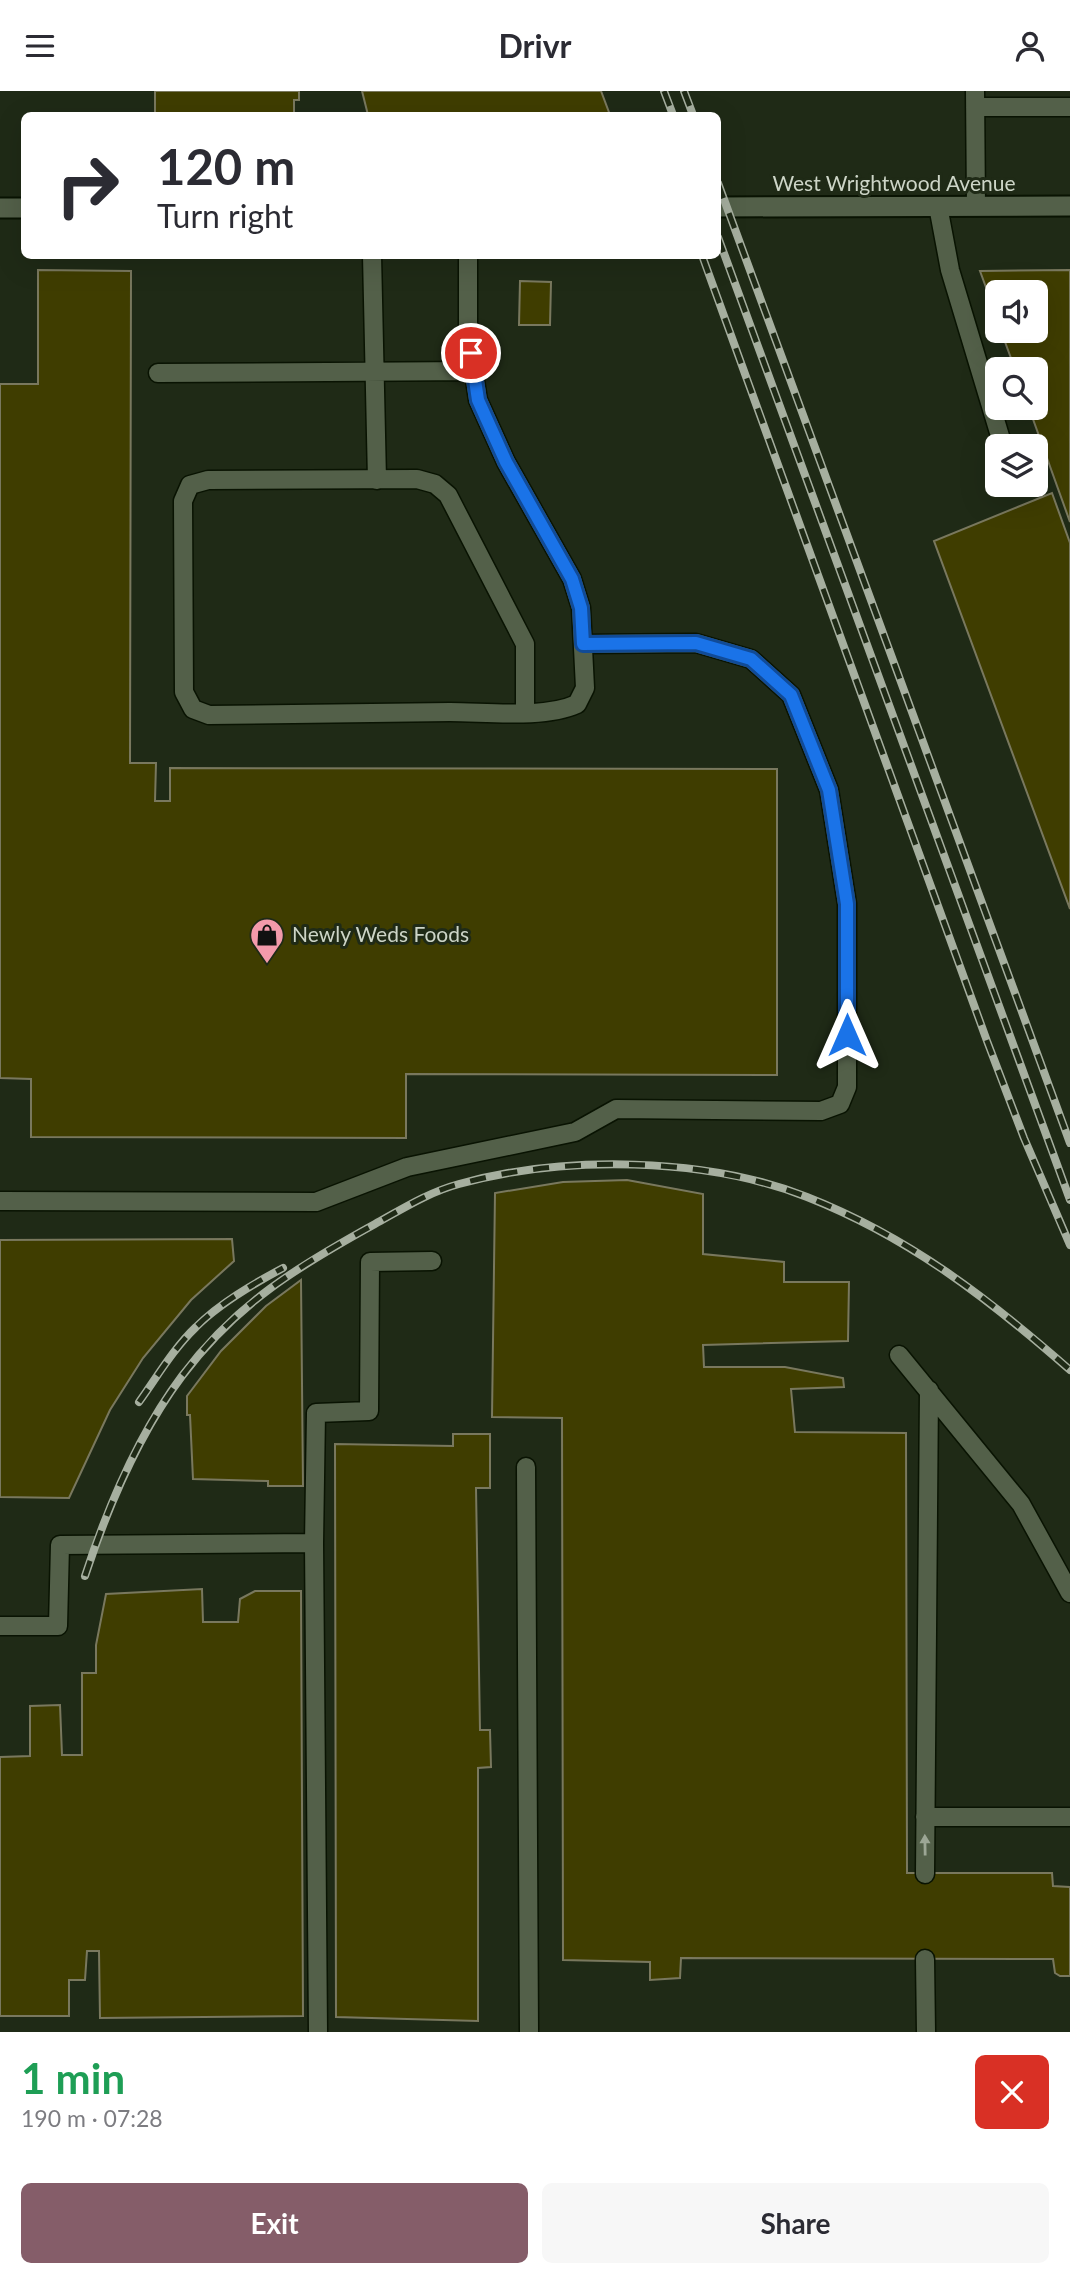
<!DOCTYPE html>
<html lang="en">
<head>
<meta charset="utf-8">
<style>
	:root { --surface:#fff; --page:#f7f7f7; --text:#2b2b33; --muted:#7c7c81; --accent:#855d69 }
	body { margin:0; font-family:Lato,sans-serif; background:var(--page); color:var(--text); height:100vh; display:flex; flex-direction:column; font-size:26px; white-space:nowrap }
	* { box-sizing:border-box; margin:0 }
	p { font-size:23px; color:var(--muted) }
	.icon { flex:none; width:38px; height:38px; fill:none; stroke:currentColor; stroke-width:2; stroke-linecap:round; stroke-linejoin:round }
	.map { position:relative; height:1941px; overflow:hidden }
	.details { display:flex; flex-direction:column; background:var(--surface); flex:1 }
	.details>* { flex:none }
	.banner { position:absolute; left:21px; top:21px; width:700px; height:147px; border-radius:10px; box-shadow:0 7px 28px #0002; background:#fff; color:var(--text); overflow:hidden }
	.buttons { position:absolute; left:985px; top:189px; display:grid; gap:14px }
	.buttons a { display:grid; place-items:center; width:63px; height:63px; border-radius:10px; background:var(--surface); box-shadow:0 7px 28px #0002; font-size:35px }
	.pin { position:absolute; display:grid; place-items:center; width:60px; height:60px; color:#fff; margin:-30px; border:4px solid #fff; border-radius:50%; box-shadow:0 2px 7px #0007 }
	.me { position:absolute; width:77px; margin:-38px; rotate:0deg; stroke-linejoin:round; filter:drop-shadow(0 0 5px #0008) }
	.turn { display:flex; align-items:center; gap:24px; height:147px; padding:0 21px; font-size:32px }
	.turn .icon { width:91px; height:91px; stroke-width:2.5 }
	.turn b { display:block; font-size:49px; line-height:60px }
	.round { display:grid; place-items:center; flex:none; width:74px; height:74px; border-radius:10px; background:var(--page) }
	.summary { display:flex; align-items:center; justify-content:space-between; height:119px; padding:0 21px }
	h1 { font-size:42px; font-weight:700; line-height:52px; color:#1e9e55 }
	.cta { display:flex; gap:14px; margin-top:auto; padding:14px 21px }
	.cta a { flex:1; height:80px; border-radius:10px; background:var(--accent); color:#fff; font-size:28px; font-weight:700; line-height:80px; text-align:center }
	.cta a+a { background:var(--page); color:var(--text) }
	header { display:flex; justify-content:space-between; align-items:center; height:91px; padding:0 21px; background:var(--surface); font-size:32px; font-weight:700 }
	.map>svg:first-child { display:block }
</style>
</head>
<body>
<header><svg class="icon" aria-label="menu" viewBox="0 0 24 24"><path d="M4 6h16M4 12h16M4 18h16"/></svg>Drivr<svg class="icon" aria-label="person" viewBox="0 0 24 24"><circle cx="12" cy="8" r="4"/><path d="M4 21q1-7 8-7t8 7"/></svg></header>
<div class="map">
<svg width="1070" height="1941" viewBox="0 0 1070 1941">
	<rect width="100%" height="100%" fill="#1f2a16"/>
	<path fill="#3f3d00" stroke="#79785e" stroke-width="2" d="M 155,0 L 299,0 L 299,9 L 294,9 L 294,24 L 155,24 Z
		M 362,0 L 601,0 L 610,24 L 368,24 Z
		M 38,179 L 131,180 L 130,672 L 156,672 L 155,710 L 170,710 L 170,677 L 777,678 L 777,984 L 406,983 L 406,1047 L 31,1046 L 31,988 L 0,987 L 0,293 L 38,293 Z
		M 1070,179 L 1070,431 L 1029,317 L 1036,317 L 1036,278 L 1015,278 L 1001,240 L 1036,240 L 1036,201 L 998,201 L 998,229 L 980,180 Z
		M 520,190 L 551,191 L 550,234 L 519,234 Z
		M 1052,402 L 1070,452 L 1070,818 L 934,450 Z
		M 627,1089 L 703,1103 L 703,1163 L 784,1171 L 784,1191 L 849,1191 L 848,1250 L 703,1254 L 704,1276 L 785,1276 L 843,1287 L 844,1296 L 791,1298 L 795,1341 L 906,1342 L 907,1782 L 1052,1782 L 1053,1795 L 1070,1796 L 1070,1885 L 1060,1885 L 1055,1882 L 1053,1868 L 681,1867 L 680,1887 L 650,1889 L 650,1871 L 563,1869 L 562,1327 L 492,1326 L 495,1102 L 563,1091 Z
		M 232,1148 L 234,1170 L 191,1209 L 143,1267 L 110,1319 L 69,1407 L 0,1406 L 0,1149 Z
		M 301,1189 L 303,1395 L 268,1395 L 268,1390 L 193,1388 L 190,1324 L 187,1324 L 187,1305 L 221,1260 L 266,1215 Z
		M 453,1343 L 490,1343 L 490,1397 L 476,1397 L 480,1639 L 490,1639 L 491,1676 L 478,1677 L 478,1930 L 336,1926 L 335,1353 L 453,1355 Z
		M 202,1498 L 203,1531 L 238,1531 L 240,1508 L 255,1500 L 301,1500 L 303,1925 L 100,1927 L 99,1860 L 87,1860 L 85,1889 L 69,1889 L 69,1925 L 0,1925 L 0,1666 L 30,1665 L 30,1615 L 60,1614 L 62,1664 L 82,1664 L 82,1582 L 96,1582 L 96,1554 L 106,1503 Z"/>
	<g fill="none" stroke-linecap="round" stroke-linejoin="round">
		<g stroke="#091302" stroke-width="21">
			<path id="service" d="M 975,0 L 976,115
				M 975,16 L 1070,16
				M 938,115 L 950,179 L 1003,355
				M 372,164 L 377,389
				M 468,164 L 468,244 L 478,309 L 506,371 L 572,488 L 581,517 L 585,597 L 577,613 C 544,628 487,621 450,621 C 369,622 289,623 209,624 L 193,618 L 184,601 L 183,410 L 190,394 L 208,389 L 417,388 L 435,393 L 448,404 L 525,553 L 525,621
				M 158,282 L 474,280
				M 0,1110 L 316,1111 L 407,1076 L 575,1041 L 616,1018 L 821,1020 L 840,1013 L 847,996 L 847,813 L 829,699 L 791,604 L 751,568 L 696,552 L 583,553
				M 899,1264 L 1021,1413 L 1070,1502
				M 526,1376 L 529,1941
				M 0,1535 L 58,1535 L 60,1454 L 314,1452
				M 925,1726 L 1070,1726
				M 925,1783 L 929,1299
				M 925,1868 L 926,1941
				M 318,1941 L 314,1452 L 316,1322 L 369,1320 L 370,1171 L 432,1170"/>
		</g>
		<g stroke="#091302" stroke-width="23">
			<path id="tertiary" d="M 718,116 L 1070,115
				M 0,117 L 24,117"/>
		</g>
		<use href="#service" stroke="#536049" stroke-width="18"/>
		<use href="#tertiary" stroke="#536049" stroke-width="19"/>
		<g stroke="#a6af9f" stroke-width="8">
			<path id="rail" d="M 664,0 L 673,24
				M 684,0 L 693,24
				M 718,92 L 1070,1052
				M 718,146 L 1070,1109
				M 703,167 L 987,950 L 1024,1047 L 1070,1154
				M 139,1311 C 157,1286 173,1258 196,1236 C 220,1212 253,1193 283,1177
				M 85,1485 C 108,1415 138,1344 182,1285 C 237,1212 297,1176 375,1133 C 402,1118 429,1101 459,1093 C 564,1064 706,1066 807,1106 C 909,1146 989,1208 1070,1279"/>
		</g>
		<use href="#rail" stroke="#1f2a16" stroke-width="5" stroke-dasharray="16" stroke-linecap="butt"/>
	</g>
	<defs><path id="oneway-solid" d="M-6-.8H1V-3.2L6.5 0L1 3.2V.8H-6Z" transform="scale(1.75)"/></defs>
	<use fill="#9ca695" href="#oneway-solid" transform="translate(925 1754) rotate(-91)"/>
	<g fill="none" stroke-linecap="round" stroke-linejoin="round">
		<g stroke="#114b97" stroke-width="18">
			<path id="route" d="M 471,262 L 478,309 L 506,371 L 572,488 L 581,517 L 583,553 L 696,552 L 751,568 L 791,604 L 829,699 L 847,813 L 847,944"/>
		</g>
		<use href="#route" stroke="#1a73e8" stroke-width="12"/>
	</g>
	<defs>
		<g id="shop-pin" transform="scale(1.75)"><path d="M0 17L-7.5 6A9.5 9.5 0 1 1 7.5 6Z" fill="#f39aab" stroke="#1f2a16"/><path d="M-5-2.5h2.3a2.7 3.5 0 0 1 5.4 0H5L5.5 6h-11ZM-1.5-2.5h3a1.5 2.3 0 0 0-3 0Z" fill="#111"/></g>
	</defs>
	<g fill-rule="evenodd">
		<use href="#shop-pin" x="267" y="844"/>
	</g>
	<g text-anchor="middle" stroke-width="6" stroke-linejoin="round" paint-order="stroke">
		<g font-size="21" fill="#cdd5c7" stroke="#1f2a16">
			<text x="894" y="100">West Wrightwood Avenue</text>
		</g>
		<g font-size="21" fill="#cdd5c7" stroke="#1f2a16" text-anchor="start">
			<text x="292" y="851">Newly Weds Foods</text>
		</g>
	</g>
</svg>
<div class="buttons">
<a><svg class="icon" aria-label="sound" viewBox="0 0 24 24"><path d="M4 9h4l5-4v14l-5-4H4zM17 9q2 3 0 6"/></svg></a>
<a><svg class="icon" aria-label="search" viewBox="0 0 24 24"><circle cx="10" cy="10" r="6"/><path d="M15 15l6 6"/></svg></a>
<a><svg class="icon" aria-label="layers" viewBox="0 0 24 24"><path d="M12 4l9 5-9 5-9-5zM3 14l9 5 9-5"/></svg></a>
</div>
<div class="pin" style="left:471px;top:262px;background:#d93025"><svg class="icon" aria-label="arrive" viewBox="0 0 24 24"><path d="M6 21V4h12l-3 4 3 4H6"/></svg></div>
<svg class="me" style="left:847px;top:944px" viewBox="-20 -20 40 40"><path d="M0-17L14 15 0 8-14 15z" fill="#1a73e8" stroke="#fff" stroke-width="4"/></svg>
<div class="banner">
<div class="turn"><svg class="icon" aria-label="right" viewBox="0 0 24 24"><path d="M7 20v-9h11M14 6l5 5-5 5"/></svg><div><b>120 m</b>Turn right</div></div>
</div>
</div>
<section class="details">
<div class="summary"><div><h1>1 min</h1><p>190 m · 07:28</p></div><a class="round" style="background:#d93025;color:#fff"><svg class="icon" aria-label="close" viewBox="0 0 24 24"><path d="M6 6l12 12M18 6L6 18"/></svg></a></div>
<div class="cta"><a>Exit</a><a>Share</a></div>
</section>
</body>
</html>
